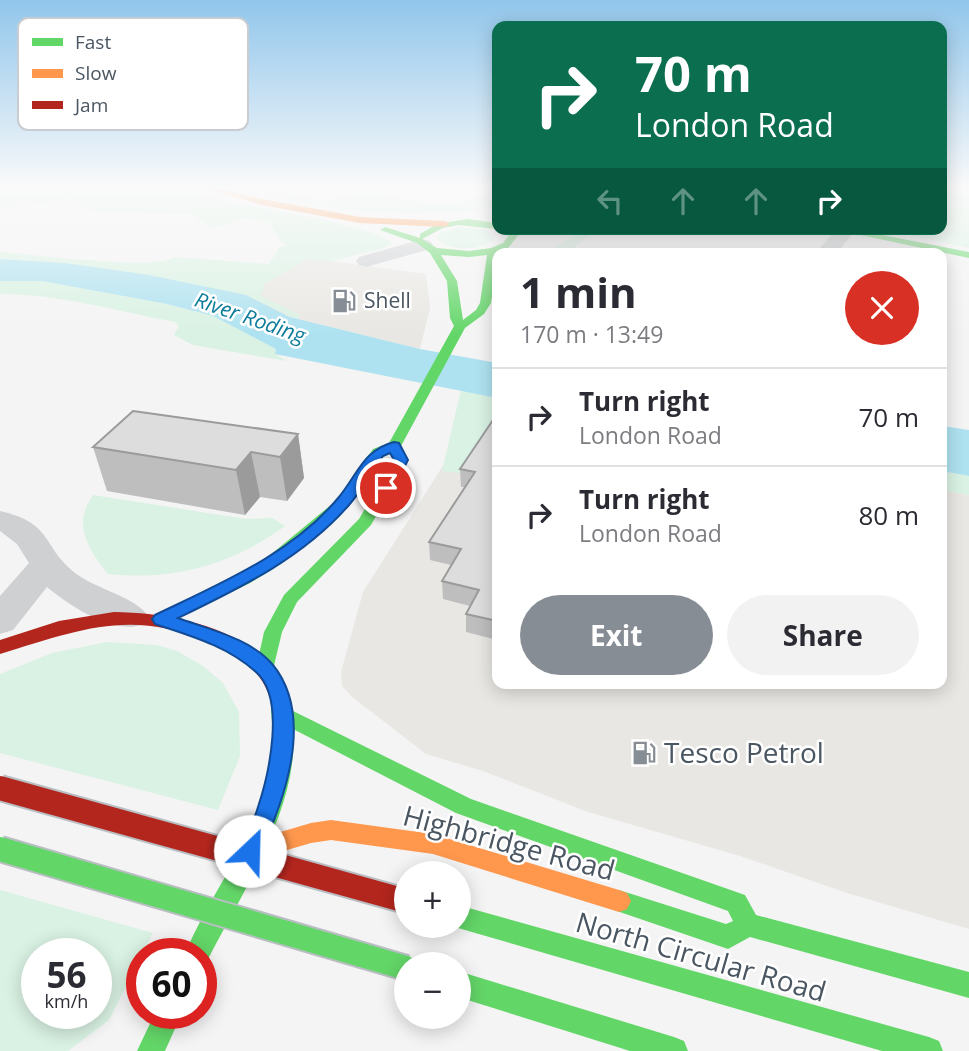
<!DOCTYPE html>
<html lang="en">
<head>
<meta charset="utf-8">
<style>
	:root { --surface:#fff; --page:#f2f2f3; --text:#2b2b33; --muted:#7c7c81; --line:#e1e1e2; --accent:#868d94 }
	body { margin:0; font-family:"Open Sans",sans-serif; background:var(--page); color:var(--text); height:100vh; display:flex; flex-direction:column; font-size:26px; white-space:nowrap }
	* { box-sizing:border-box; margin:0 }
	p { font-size:23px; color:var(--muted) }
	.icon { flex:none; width:38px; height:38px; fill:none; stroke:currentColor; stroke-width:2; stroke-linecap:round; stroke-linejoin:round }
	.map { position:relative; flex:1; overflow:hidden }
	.sheet { position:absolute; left:492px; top:248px; width:455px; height:441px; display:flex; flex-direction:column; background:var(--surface); border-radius:14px; box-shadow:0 4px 18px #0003 }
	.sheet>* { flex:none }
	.hud { position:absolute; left:492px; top:21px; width:455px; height:214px; border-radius:14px; box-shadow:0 4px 18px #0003; background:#0b6e4f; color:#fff; overflow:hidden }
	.tools { position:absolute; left:394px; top:861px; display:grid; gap:14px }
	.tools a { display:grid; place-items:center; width:77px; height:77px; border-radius:50%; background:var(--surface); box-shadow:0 4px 18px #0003; font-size:35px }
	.speed { position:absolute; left:21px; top:938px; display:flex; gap:14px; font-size:35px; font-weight:700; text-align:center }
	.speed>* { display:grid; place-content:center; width:91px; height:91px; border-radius:50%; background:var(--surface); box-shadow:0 4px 18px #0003; line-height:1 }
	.speed small { font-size:18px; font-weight:400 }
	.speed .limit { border:10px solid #d22; background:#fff; color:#111 }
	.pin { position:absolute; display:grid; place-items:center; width:60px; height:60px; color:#fff; margin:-30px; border:4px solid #fff; border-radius:50%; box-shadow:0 2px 7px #0007 }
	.me { position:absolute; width:77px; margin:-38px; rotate:24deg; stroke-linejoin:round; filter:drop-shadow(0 0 5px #0008) }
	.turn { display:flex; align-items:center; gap:24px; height:147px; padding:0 28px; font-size:32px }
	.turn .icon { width:91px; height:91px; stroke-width:2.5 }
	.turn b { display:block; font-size:49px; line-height:60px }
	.lanes { display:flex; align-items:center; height:66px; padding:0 28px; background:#0003; justify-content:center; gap:35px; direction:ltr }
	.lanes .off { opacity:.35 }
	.round { display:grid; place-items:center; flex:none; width:74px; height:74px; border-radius:37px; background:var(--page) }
	.summary { display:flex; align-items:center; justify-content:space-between; height:119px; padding:0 28px }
	h1 { font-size:42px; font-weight:700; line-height:52px }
	.primary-button { display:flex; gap:14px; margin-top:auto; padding:14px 28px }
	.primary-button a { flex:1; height:80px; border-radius:42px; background:var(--accent); color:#fff; font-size:28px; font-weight:700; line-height:80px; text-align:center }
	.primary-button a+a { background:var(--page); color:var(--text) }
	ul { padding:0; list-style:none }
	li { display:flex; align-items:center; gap:21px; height:98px; padding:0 28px; border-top:2px solid var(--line) }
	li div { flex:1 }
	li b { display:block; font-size:26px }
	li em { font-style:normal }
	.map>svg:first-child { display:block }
</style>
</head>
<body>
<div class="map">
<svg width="969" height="1051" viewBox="0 0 969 1051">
	<rect width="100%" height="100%" fill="#f4f4f4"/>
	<path fill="#e8e7e3" d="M 313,252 L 332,261 L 426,274 L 430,308 L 420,349 L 290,317 L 246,295 Z
		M 473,418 L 497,422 L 497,684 L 942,684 L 942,490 L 969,495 L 969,929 L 847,893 L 740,856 L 588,812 L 483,771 L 426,754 L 351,696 L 342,686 L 341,672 L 363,592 Z"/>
	<path fill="#d9f2e3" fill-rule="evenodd" d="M 11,188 L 118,188 C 139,192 161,184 183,188 C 198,192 214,198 230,202 C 258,208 377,226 392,243 L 385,248 L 332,261 L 306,260 L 264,284 L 261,296 L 300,315 L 297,319 L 246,295 L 65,263 L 0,259 L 0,252 C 29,254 157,271 174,257 L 269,264 L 280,247 L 287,246 L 280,241 L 269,222 L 244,218 L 213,228 L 191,214 L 122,213 L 80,209 L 84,201 L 65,199 L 47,205 L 23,202 L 0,210 L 0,192 Z
		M 236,188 L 262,188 L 329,202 L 361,190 L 433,205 L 466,202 L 479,196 L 497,194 L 497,207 C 411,221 321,211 236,188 Z
		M 942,188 L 969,188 L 969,248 L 881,229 L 942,229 Z
		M 458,227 L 487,230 L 494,239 C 480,251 451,252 437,239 L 440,233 Z
		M 586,229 L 597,229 L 566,254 L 543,254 Z
		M 0,281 L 42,281 L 167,304 L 213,316 L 276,349 L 275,354 L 287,361 L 193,345 L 174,335 L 179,326 L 175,322 C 117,311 59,294 0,294 Z
		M 461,390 L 497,398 L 497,422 L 460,473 L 442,471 Z
		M 942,471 L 969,476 L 969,495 L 942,490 Z
		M 93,495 L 246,519 L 272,518 L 285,526 C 232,565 173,581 108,574 C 88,549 72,525 93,495 Z
		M 107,642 L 157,645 L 177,651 L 203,666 L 223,683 L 239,712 L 240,756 L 218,810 L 0,753 L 0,674 L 52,653 Z
		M 0,890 L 153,933 L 109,1020 L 68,1051 L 0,1051 ZM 37,954 L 96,954 L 96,1013 L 37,1013 Z"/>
	<path fill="#aee2f0" d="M 0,259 L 65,263 L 149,275 L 246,295 L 290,317 L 420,349 L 497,363 L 497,398 L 275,354 L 276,349 L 213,316 L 167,304 L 42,281 L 0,281 Z
		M 942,426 L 969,430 L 969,476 L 942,471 Z"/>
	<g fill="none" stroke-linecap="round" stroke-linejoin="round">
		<path fill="#ced0d2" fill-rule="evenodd" d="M 836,229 L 855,231 L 836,254 L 815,254 Z
			M 423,239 L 430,241 L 433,245 L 430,249 L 366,267 L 359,265 L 356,261 L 359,257 Z
			M 0,511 C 56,524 40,547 78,575 C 97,589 137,598 148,616 L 142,625 C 112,634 70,606 47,587 L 13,630 L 0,634 L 0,596 L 29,563 L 17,544 L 0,531 Z"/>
		<path fill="#63d668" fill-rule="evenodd" d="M 468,219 L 497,223 L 497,229 L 458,225 L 443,228 L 422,239 L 437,248 L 469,251 L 491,248 L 503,243 L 514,229 L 523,229 L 509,247 L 498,253 L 491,303 L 484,314 L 465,328 L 401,446 L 408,460 L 371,525 L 297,602 L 282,632 L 272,674 L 265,676 L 258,674 L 256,669 L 264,632 L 284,595 L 359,519 L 394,460 L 390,452 L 383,455 L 348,505 L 281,564 L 250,583 L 167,623 L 155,623 L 152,619 L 155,615 L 238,575 L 269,556 L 338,499 L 373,449 L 389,443 L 454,326 L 450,318 L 447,281 L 430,253 L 417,243 L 380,230 L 385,227 L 420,238 L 420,234 L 437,224 ZM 441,255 L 469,257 L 487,255 L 480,303 L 476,310 L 463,320 L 457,281 Z
			M 832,229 L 852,229 L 969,252 L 969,258 Z
			M 281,694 L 288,697 L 291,710 L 471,799 L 745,895 L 756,915 L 969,972 L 969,998 L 750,937 L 728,949 L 611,909 L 607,901 L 611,893 L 619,890 L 726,924 L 733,921 L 728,911 L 456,813 L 293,729 C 300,807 240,896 206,963 L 201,965 L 201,954 L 185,954 C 206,902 242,857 260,803 C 267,783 271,761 273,739 C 274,726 268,709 274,697 Z
			M 458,905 L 929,1037 L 939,1041 L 943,1051 L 882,1051 L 458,928 L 453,926 L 458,926 Z
			M 458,971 L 674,1037 L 684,1041 L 688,1051 L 630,1051 L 458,997 Z
			M 155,1013 L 182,1013 L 165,1051 L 137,1051 Z"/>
		<path fill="#ff974d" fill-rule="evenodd" d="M 204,188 L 218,188 L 262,199 L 360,217 L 445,221 L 450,224 L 445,227 L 360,223 L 262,205 Z
			M 331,820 L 433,834 L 619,890 L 627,893 L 631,901 L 627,909 L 619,912 L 433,854 L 331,840 L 311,843 L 250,861 L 242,858 L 239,851 L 242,844 L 250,841 L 311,823 Z"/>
		<path fill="#b3261e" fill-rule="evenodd" d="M 114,612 C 180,613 269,631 291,702 L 288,707 L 281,710 L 274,707 C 269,698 267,687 260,678 C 247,661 228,651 208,642 C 130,608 76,631 0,654 L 0,640 L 59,621 Z"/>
		<g stroke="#b9bec3" stroke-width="28" stroke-linecap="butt">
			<path id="fast-bridge" d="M 0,849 L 406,968"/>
		</g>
		<g stroke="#b9bec3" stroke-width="23" stroke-linecap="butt">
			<path id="jam-bridge-far1" d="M 0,788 L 5,790"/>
		</g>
		<g stroke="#b9bec3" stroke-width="28" stroke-linecap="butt">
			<path id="jam-bridge" d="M 0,788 L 406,901"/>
		</g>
		<use href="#fast-bridge" stroke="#63d668" stroke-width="24"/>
		<use href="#jam-bridge-far1" stroke="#b3261e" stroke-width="19"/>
		<use href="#jam-bridge" stroke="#b3261e" stroke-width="24"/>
	</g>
	<path fill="#bebebf" d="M 497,414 L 497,640 L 466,632 L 466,614 L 470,606 L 443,599 L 442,581 L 451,565 L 430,560 L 429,542 L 465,487 L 461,487 L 460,469 Z
		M 298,434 L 304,478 L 287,501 L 260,497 L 245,515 L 107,491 L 93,447 Z"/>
	<path fill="#9b9b9b" d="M 298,434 L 304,478 L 287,501 L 280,457 Z
		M 251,452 L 260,497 L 245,515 L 236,470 Z"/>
	<path fill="#ddddde" stroke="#9b9b9b" stroke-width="2" d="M 133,411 L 298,434 L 280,457 L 251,452 L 236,470 L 93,447 Z
		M 497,414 L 497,621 L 466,614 L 479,590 L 442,581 L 461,549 L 429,542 L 475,472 L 460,469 Z"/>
	<linearGradient id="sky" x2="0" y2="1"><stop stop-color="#91c6eb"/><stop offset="0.56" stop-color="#fafafa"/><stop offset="1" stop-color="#fafafa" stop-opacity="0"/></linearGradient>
	<rect width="969" height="335" fill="url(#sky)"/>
	<path fill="#1a73e8" stroke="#114b97" stroke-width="2" d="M 394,442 L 399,443 L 408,460 L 392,491 L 381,491 L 379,488 L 394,460 L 390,453 L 383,456 C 372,472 362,490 349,505 C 303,558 240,588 178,618 C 208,629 252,639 273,665 C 316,718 283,804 258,858 L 250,861 L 242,858 L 238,851 C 245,837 254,822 258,807 C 269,774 286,698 256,672 C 227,646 191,636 155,624 L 152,619 L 155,615 C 219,584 292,554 339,497 C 358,474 363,450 394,442 Z"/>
	<defs>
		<g id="fuel-bare" transform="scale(1.89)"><path d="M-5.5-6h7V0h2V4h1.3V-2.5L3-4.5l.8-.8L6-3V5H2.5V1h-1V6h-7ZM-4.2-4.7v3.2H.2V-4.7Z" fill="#868d94" stroke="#fff" stroke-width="2.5" paint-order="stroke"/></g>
	</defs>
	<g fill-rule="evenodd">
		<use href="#fuel-bare" x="344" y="301"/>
		<use href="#fuel-bare" x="644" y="753"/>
	</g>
	<g text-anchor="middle" stroke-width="5" stroke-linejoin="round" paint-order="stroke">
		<g font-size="21" fill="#4a5661" stroke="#fff" text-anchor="start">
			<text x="364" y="308">Shell</text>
		</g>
		<g font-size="21" font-style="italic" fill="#0c7c9b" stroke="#fff">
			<text transform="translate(250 318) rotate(19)" y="7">River Roding</text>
		</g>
		<g font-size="28" fill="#4a5661" stroke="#fff" text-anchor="start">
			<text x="664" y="763">Tesco Petrol</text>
		</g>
		<g font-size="28" fill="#4a5661" stroke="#fff">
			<text transform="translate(509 843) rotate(15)" y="10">Highbridge Road</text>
			<text transform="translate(701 957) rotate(16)" y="10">North Circular Road</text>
		</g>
	</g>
	<rect x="18" y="18" width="230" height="112" rx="10" fill="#fff" stroke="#c9ccd0" stroke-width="2"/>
	<rect x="32" y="38" width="31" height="8" fill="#63d668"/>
	<rect x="32" y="69" width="31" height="9" fill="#ff974d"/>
	<rect x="32" y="101" width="31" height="8" fill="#b3261e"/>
	<g font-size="19" fill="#4a5661">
		<text x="75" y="49">Fast</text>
		<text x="75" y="80">Slow</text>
		<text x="75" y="112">Jam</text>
	</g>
</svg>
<div class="tools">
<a>+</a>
<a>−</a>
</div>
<div class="speed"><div>56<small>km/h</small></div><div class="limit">60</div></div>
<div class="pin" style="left:386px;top:488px;background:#d93025"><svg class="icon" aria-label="arrive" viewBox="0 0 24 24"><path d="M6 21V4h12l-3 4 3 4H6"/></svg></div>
<svg class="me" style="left:250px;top:851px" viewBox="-20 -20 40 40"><circle r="19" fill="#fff"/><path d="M0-13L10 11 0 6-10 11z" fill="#1a73e8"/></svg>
<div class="hud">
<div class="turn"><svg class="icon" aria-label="right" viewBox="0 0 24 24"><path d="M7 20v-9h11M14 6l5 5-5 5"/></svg><div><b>70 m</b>London Road</div></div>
<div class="lanes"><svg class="icon off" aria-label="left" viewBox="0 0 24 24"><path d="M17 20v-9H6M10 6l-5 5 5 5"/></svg><svg class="icon off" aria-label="ahead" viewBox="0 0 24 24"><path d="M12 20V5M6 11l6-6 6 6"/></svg><svg class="icon off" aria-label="ahead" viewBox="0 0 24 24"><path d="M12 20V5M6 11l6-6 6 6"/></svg><svg class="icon" aria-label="right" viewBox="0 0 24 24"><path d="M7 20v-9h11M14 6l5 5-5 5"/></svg></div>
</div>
<section class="sheet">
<div class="summary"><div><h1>1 min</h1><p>170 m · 13:49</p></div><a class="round" style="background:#d93025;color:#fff"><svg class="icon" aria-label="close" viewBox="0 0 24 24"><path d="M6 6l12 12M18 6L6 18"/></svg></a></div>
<ul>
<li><svg class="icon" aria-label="right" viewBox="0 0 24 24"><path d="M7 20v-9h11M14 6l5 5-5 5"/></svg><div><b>Turn right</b><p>London Road</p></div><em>70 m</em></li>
<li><svg class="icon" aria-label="right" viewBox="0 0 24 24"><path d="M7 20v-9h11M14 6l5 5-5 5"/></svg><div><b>Turn right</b><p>London Road</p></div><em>80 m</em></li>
</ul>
<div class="primary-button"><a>Exit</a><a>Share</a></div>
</section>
</div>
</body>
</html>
